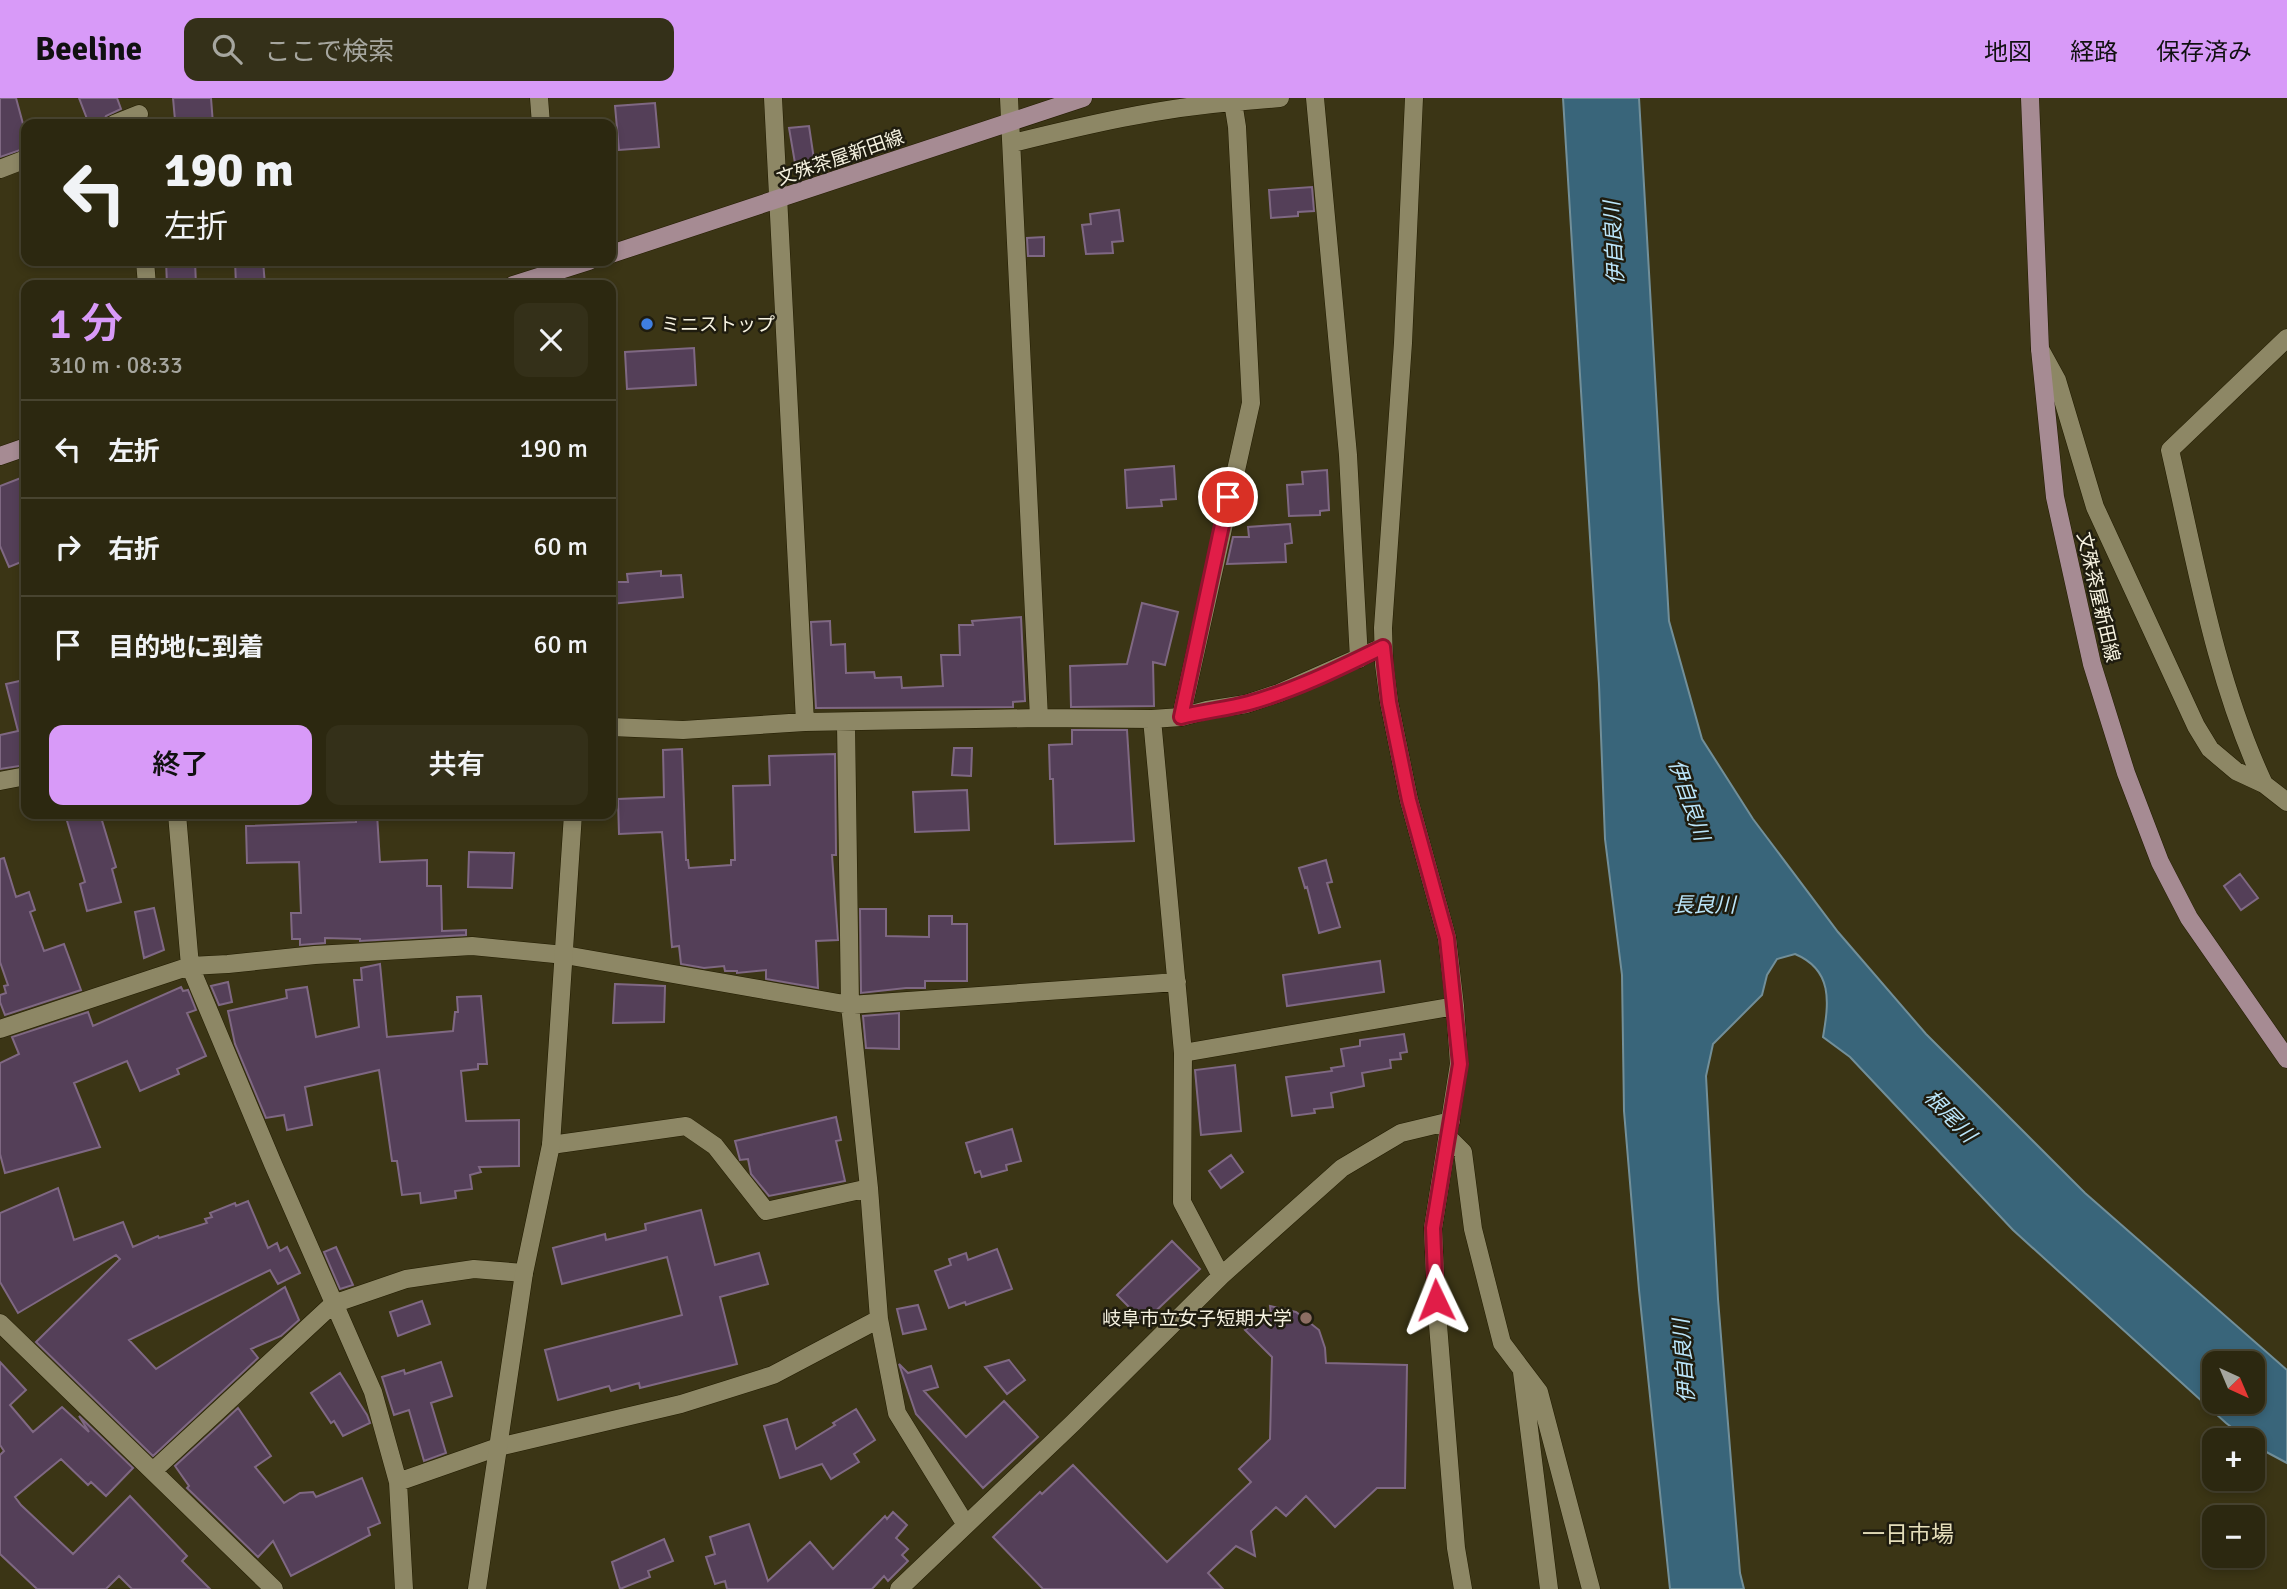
<!DOCTYPE html>
<html lang="ja">
<head>
<meta charset="utf-8">
<style>
	:root { --surface:#2c2810; --page:#343019; --text:#f1f3f6; --muted:#a6a69f; --line:#484430; --accent:#d89af8 }
	body { margin:0; font-family:Signika,"Noto Sans JP",sans-serif; background:var(--page); color:var(--text); height:100vh; display:flex; flex-direction:column; font-size:26px; white-space:nowrap }
	* { box-sizing:border-box; margin:0 }
	p { font-size:23px; color:var(--muted) }
	.icon { flex:none; width:38px; height:38px; fill:none; stroke:currentColor; stroke-width:2; stroke-linecap:round; stroke-linejoin:round }
	.map { position:relative; flex:1; overflow:hidden }
	.panel { position:absolute; left:21px; top:182px; width:595px; height:539px; display:flex; flex-direction:column; background:var(--surface); border-radius:14px; box-shadow:0 4px 10px #0003,0 0 0 2px var(--line) }
	.panel>* { flex:none }
	.top-card { position:absolute; left:21px; top:21px; width:595px; height:147px; border-radius:14px; box-shadow:0 4px 10px #0003,0 0 0 2px var(--line); background:#2c2810; color:var(--text); overflow:hidden }
	.needle { width:46px; rotate:136deg }
	.fabs { position:absolute; left:2202px; top:1253px; display:grid; gap:14px }
	.fabs a { display:grid; place-items:center; width:63px; height:63px; border-radius:14px; background:var(--surface); box-shadow:0 4px 10px #0003,0 0 0 2px var(--line); font-size:35px }
	.pin { position:absolute; display:grid; place-items:center; width:60px; height:60px; color:#fff; margin:-30px; border:4px solid #fff; border-radius:50%; box-shadow:0 2px 7px #0007 }
	.me { position:absolute; width:77px; margin:-38px; rotate:358deg; stroke-linejoin:round; filter:drop-shadow(0 0 5px #0008) }
	.turn { display:flex; align-items:center; gap:24px; height:147px; padding:0 28px; font-size:32px }
	.turn .icon { width:91px; height:91px; stroke-width:2.5 }
	.turn b { display:block; font-size:49px; line-height:60px }
	.round { display:grid; place-items:center; flex:none; width:74px; height:74px; border-radius:14px; background:var(--page) }
	.headline { display:flex; align-items:center; justify-content:space-between; height:119px; padding:0 28px }
	h1 { font-size:42px; font-weight:600; line-height:52px; color:var(--accent) }
	.primary-button { display:flex; gap:14px; margin-top:auto; padding:14px 28px }
	.primary-button a { flex:1; height:80px; border-radius:14px; background:var(--accent); color:#111; font-size:28px; font-weight:600; line-height:80px; text-align:center }
	.primary-button a+a { background:var(--page); color:var(--text) }
	ul { padding:0; list-style:none }
	li { display:flex; align-items:center; gap:21px; height:98px; padding:0 28px; border-top:2px solid var(--line) }
	li div { flex:1 }
	li b { display:block; font-size:26px }
	li em { font-style:normal }
	header { display:flex; align-items:center; gap:42px; box-sizing:border-box; height:98px; padding:0 35px; background:var(--accent); color:#111 }
	header strong { font-size:33px }
	nav { display:flex; gap:38px; margin-inline-start:auto; font-size:24px }
	.search { width:490px; height:63px; background:var(--page); display:flex; align-items:center; gap:18px; box-sizing:border-box; padding:0 24px; border-radius:14px; color:var(--muted); font-size:26px }
	.map>svg:first-child { display:block }
</style>
</head>
<body>
<header>
<strong>Beeline</strong>
<div class="search"><svg class="icon" aria-label="search" viewBox="0 0 24 24"><circle cx="10" cy="10" r="6"/><path d="M15 15l6 6"/></svg>ここで検索</div>
<nav><a>地図</a><a>経路</a><a>保存済み</a></nav>
</header>
<div class="map">
<svg width="2287" height="1491" viewBox="0 0 2287 1491">
	<rect width="100%" height="100%" fill="#3b3515"/>
	<path fill="#39657a" stroke="#728f99" stroke-width="2" fill-rule="evenodd" d="M 1563,0 L 1639,0 L 1669,523 L 1702,641 L 1753,721 L 1838,834 L 1926,936 L 2085,1095 L 2287,1272 L 2287,1365 L 2255,1348 L 2252,1342 L 2248,1342 L 2226,1325 L 2013,1132 L 1850,959 L 1823,939 C 1829,904 1833,872 1795,856 L 1777,861 L 1767,877 L 1762,897 L 1713,946 L 1706,978 L 1718,1201 L 1740,1475 L 1744,1491 L 1670,1491 L 1639,1192 L 1624,1013 L 1622,877 L 1605,741 L 1599,586 ZM 2214,1265 L 2252,1265 L 2252,1304 L 2214,1304 Z"/>
	<path fill="#543f58" stroke="#7f6883" stroke-width="2" d="M 0,0 L 16,0 L 26,37 L 26,50 L 0,59 Z
		M 79,0 L 117,0 L 121,11 L 106,18 L 103,25 L 89,26 Z
		M 173,0 L 211,0 L 213,26 L 181,26 L 181,22 L 175,22 Z
		M 655,5 L 659,49 L 619,52 L 615,8 Z
		M 809,28 L 815,68 L 796,71 L 789,30 Z
		M 1312,89 L 1314,113 L 1298,114 L 1298,118 L 1271,120 L 1269,92 Z
		M 1119,112 L 1123,143 L 1112,144 L 1113,155 L 1086,156 L 1082,127 L 1091,126 L 1090,116 Z
		M 1044,139 L 1044,158 L 1028,158 L 1027,140 Z
		M 166,163 L 195,163 L 196,187 L 167,187 Z
		M 235,163 L 263,163 L 265,187 L 236,187 Z
		M 694,250 L 696,287 L 627,291 L 625,254 Z
		M 1174,368 L 1176,401 L 1161,402 L 1162,408 L 1127,410 L 1125,372 Z
		M 1327,372 L 1329,412 L 1320,413 L 1320,417 L 1289,418 L 1287,387 L 1303,386 L 1302,374 Z
		M 26,378 L 26,462 L 9,469 L 0,448 L 0,388 Z
		M 1290,426 L 1292,445 L 1285,446 L 1286,464 L 1227,466 L 1233,439 L 1249,439 L 1248,429 Z
		M 661,473 L 661,478 L 681,477 L 683,499 L 611,506 L 611,484 L 628,484 L 627,476 Z
		M 1142,505 L 1178,514 L 1165,567 L 1153,564 L 1154,608 L 1071,609 L 1070,568 L 1127,566 Z
		M 1021,519 L 1025,603 L 1013,604 L 1013,609 L 816,610 L 811,524 L 830,523 L 831,547 L 845,546 L 846,575 L 874,574 L 875,580 L 901,579 L 902,590 L 943,588 L 941,557 L 960,557 L 959,527 L 973,527 L 972,523 Z
		M 24,582 L 26,592 L 26,667 L 0,671 L 0,637 L 18,633 L 6,586 Z
		M 1072,632 L 1127,632 L 1134,743 L 1055,746 L 1053,681 L 1050,681 L 1049,647 L 1072,646 Z
		M 954,650 L 972,650 L 971,678 L 952,677 Z
		M 682,651 L 686,762 L 688,762 L 689,770 L 731,767 L 731,762 L 735,762 L 733,688 L 770,687 L 769,658 L 835,656 L 836,757 L 832,757 L 838,842 L 816,843 L 818,890 L 766,881 L 766,872 L 737,875 L 737,873 L 725,873 L 724,868 L 704,870 L 681,866 L 679,848 L 672,849 L 662,734 L 619,736 L 618,701 L 664,699 L 663,652 Z
		M 967,692 L 969,732 L 915,734 L 913,694 Z
		M 65,716 L 100,716 L 116,769 L 112,771 L 121,804 L 87,813 L 80,786 L 85,784 Z
		M 356,716 L 377,716 L 380,764 L 427,762 L 427,788 L 441,788 L 442,833 L 466,832 L 466,837 L 360,843 L 360,841 L 325,840 L 325,845 L 300,847 L 300,841 L 292,841 L 291,815 L 301,815 L 299,764 L 247,765 L 246,728 L 356,724 Z
		M 469,754 L 514,755 L 512,790 L 468,789 Z
		M 4,760 L 16,799 L 29,794 L 35,812 L 30,814 L 44,853 L 64,846 L 81,892 L 5,917 L 0,904 L 0,897 L 6,895 L 4,888 L 8,887 L 0,864 L 0,761 Z
		M 1326,762 L 1332,784 L 1327,785 L 1340,829 L 1319,835 L 1307,789 L 1305,790 L 1299,770 Z
		M 2240,776 L 2258,800 L 2241,812 L 2224,788 Z
		M 154,810 L 164,852 L 144,860 L 135,814 Z
		M 860,811 L 886,811 L 886,838 L 929,839 L 929,818 L 952,818 L 952,826 L 967,826 L 967,883 L 925,883 L 925,890 L 906,890 L 861,895 Z
		M 1380,863 L 1384,894 L 1287,908 L 1283,877 Z
		M 380,866 L 387,939 L 453,933 L 455,914 L 458,914 L 457,899 L 481,898 L 487,966 L 478,966 L 478,971 L 461,973 L 466,1023 L 519,1022 L 519,1068 L 479,1069 L 481,1074 L 470,1077 L 472,1091 L 455,1093 L 456,1100 L 421,1105 L 420,1095 L 402,1097 L 397,1063 L 392,1063 L 379,972 L 305,989 L 312,1027 L 287,1032 L 284,1017 L 266,1020 L 235,946 L 228,913 L 287,900 L 286,892 L 307,889 L 316,939 L 359,929 L 354,882 L 362,882 L 361,870 Z
		M 228,884 L 232,904 L 219,907 L 211,888 Z
		M 615,886 L 665,888 L 664,924 L 613,925 Z
		M 181,889 L 183,893 L 188,892 L 196,912 L 187,915 L 206,958 L 177,971 L 179,976 L 140,993 L 127,963 L 74,985 L 100,1049 L 5,1075 L 0,1056 L 0,965 L 19,956 L 12,939 L 88,914 L 93,928 Z
		M 899,915 L 899,951 L 866,950 L 863,918 Z
		M 1404,936 L 1407,954 L 1400,955 L 1401,961 L 1390,962 L 1391,970 L 1362,975 L 1364,988 L 1331,995 L 1333,1009 L 1314,1011 L 1315,1015 L 1292,1018 L 1286,979 L 1332,973 L 1331,970 L 1344,968 L 1341,951 L 1360,948 L 1360,942 Z
		M 1235,967 L 1241,1033 L 1201,1037 L 1195,972 Z
		M 836,1019 L 841,1042 L 836,1043 L 845,1083 L 769,1098 L 751,1076 L 748,1061 L 740,1062 L 735,1043 Z
		M 1012,1031 L 1021,1063 L 1006,1067 L 1007,1072 L 982,1079 L 980,1073 L 975,1075 L 966,1045 Z
		M 1231,1057 L 1243,1074 L 1221,1090 L 1209,1073 Z
		M 58,1090 L 74,1142 L 123,1124 L 133,1149 L 158,1138 L 159,1140 L 207,1125 L 205,1121 L 212,1119 L 210,1115 L 235,1105 L 236,1108 L 248,1103 L 268,1150 L 277,1145 L 280,1153 L 287,1149 L 300,1175 L 278,1186 L 270,1172 L 129,1242 L 156,1271 L 285,1189 L 299,1222 L 281,1238 L 251,1251 L 258,1260 L 153,1358 L 36,1244 L 120,1161 L 116,1157 L 18,1215 L 0,1184 L 0,1115 Z
		M 701,1112 L 715,1167 L 759,1155 L 768,1186 L 720,1199 L 737,1266 L 640,1290 L 639,1285 L 611,1293 L 609,1288 L 558,1302 L 545,1252 L 682,1217 L 667,1159 L 562,1186 L 553,1150 L 605,1136 L 606,1142 L 646,1132 L 645,1126 Z
		M 1172,1143 L 1200,1171 L 1144,1224 L 1117,1197 Z
		M 336,1149 L 353,1187 L 340,1191 L 324,1154 Z
		M 997,1151 L 1012,1191 L 966,1207 L 965,1204 L 949,1210 L 935,1173 L 951,1167 L 949,1161 L 966,1155 L 968,1162 Z
		M 422,1203 L 430,1226 L 398,1238 L 390,1214 Z
		M 918,1207 L 926,1231 L 903,1236 L 897,1211 Z
		M 1270,1208 L 1296,1214 L 1319,1232 L 1325,1250 L 1326,1265 L 1407,1267 L 1405,1390 L 1377,1390 L 1335,1429 L 1306,1398 L 1286,1418 L 1276,1409 L 1251,1433 L 1255,1458 L 1236,1448 L 1208,1475 L 1223,1491 L 1043,1491 L 993,1439 L 1040,1394 L 1042,1396 L 1073,1367 L 1167,1464 L 1251,1384 L 1239,1371 L 1270,1341 L 1272,1259 L 1245,1232 L 1271,1217 Z
		M 1009,1262 L 1025,1282 L 1007,1296 L 985,1269 Z
		M 0,1264 L 26,1292 L 10,1307 L 33,1334 L 62,1309 L 89,1334 L 79,1318 L 133,1370 L 106,1398 L 91,1384 L 88,1387 L 61,1361 L 15,1399 L 21,1407 L 73,1456 L 130,1398 L 187,1458 L 182,1463 L 210,1491 L 132,1491 L 119,1478 L 106,1491 L 37,1491 L 0,1456 L 0,1357 L 4,1353 L 0,1347 Z
		M 441,1264 L 452,1298 L 431,1305 L 446,1355 L 424,1363 L 409,1312 L 394,1317 L 382,1279 L 404,1272 L 405,1276 Z
		M 899,1266 L 908,1275 L 931,1268 L 938,1289 L 924,1293 L 966,1339 L 1004,1303 L 1038,1339 L 983,1390 L 916,1316 Z
		M 340,1275 L 367,1317 L 370,1325 L 343,1338 L 334,1323 L 331,1325 L 311,1295 Z
		M 238,1310 L 271,1358 L 255,1369 L 284,1405 L 300,1395 L 313,1394 L 316,1399 L 362,1380 L 380,1425 L 368,1430 L 370,1437 L 291,1478 L 273,1443 L 258,1459 L 187,1390 L 189,1388 L 175,1368 Z
		M 856,1311 L 875,1342 L 854,1356 L 859,1364 L 831,1381 L 822,1366 L 780,1380 L 764,1328 L 787,1321 L 796,1351 L 835,1327 L 833,1325 Z
		M 893,1414 L 907,1427 L 896,1440 L 908,1451 L 902,1457 L 908,1463 L 888,1483 L 884,1478 L 872,1491 L 727,1491 L 725,1483 L 715,1486 L 706,1459 L 715,1456 L 710,1439 L 749,1426 L 768,1483 L 810,1444 L 833,1471 L 885,1418 L 887,1421 Z
		M 664,1441 L 673,1463 L 648,1473 L 650,1479 L 620,1491 L 612,1464 Z"/>
	<g fill="none" stroke-linecap="round" stroke-linejoin="round">
		<g stroke="#221c00" stroke-width="19">
			<path id="minor" d="M 539,0 L 541,26
				M 773,0 L 805,624
				M 1009,0 L 1039,620
				M 1315,0 L 1348,357 L 1359,561
				M 1233,4 L 1280,0
				M 114,26 L 139,16
				M 1013,45 C 1086,27 1158,10 1233,4 L 1237,29 L 1251,305 L 1181,619
				M 0,71 L 26,61
				M 145,163 L 147,187
				M 2040,251 L 2057,282 L 2095,409 L 2196,628 L 2210,651 L 2236,673 L 2264,686 L 2287,704
				M 1152,621 L 1183,955 L 1182,1104 L 1221,1178
				M 846,625 L 850,907 L 869,1090
				M 611,629 L 683,632 L 805,624 L 1039,620 L 1152,621 L 1181,619 L 1207,612 L 1246,606 L 1279,595 L 1383,549
				M 0,683 L 26,678
				M 2264,686 C 2215,581 2196,465 2170,352 L 2287,240
				M 177,716 L 190,868 L 273,1066 L 373,1294 L 398,1384
				M 1455,908 L 1459,966 L 1433,1130 L 1436,1202 L 1456,1450 L 1463,1491
				M 0,931 L 190,868 L 228,866 L 315,857 L 472,848 L 565,857 L 850,907 L 1177,884
				M 1183,955 L 1455,908 L 1447,840 L 1409,702 L 1389,604 L 1384,566 L 1383,530 L 1403,245 L 1414,0
				M 1448,1039 L 1463,1054 L 1473,1131 L 1502,1245 L 1539,1294 L 1591,1491
				M 551,1047 L 686,1028 L 715,1048 L 766,1113 L 869,1090 L 879,1221 L 897,1315 L 966,1427
				M 0,1225 L 274,1491
				M 1522,1274 L 1549,1491
				M 154,1372 L 333,1206 L 406,1181 L 474,1171 L 524,1175
				M 404,1491 L 398,1384 L 498,1349 L 681,1306 L 773,1277 L 879,1221
				M 899,1491 L 1073,1325 L 1221,1178 L 1342,1070 L 1401,1035 L 1451,1023"/>
		</g>
		<g stroke="#221c00" stroke-width="19">
			<path id="tertiary" d="M 477,1491 L 524,1175 L 551,1047 L 573,716"/>
		</g>
		<g stroke="#221c00" stroke-width="19">
			<path id="secondary" d="M 2030,0 L 2040,251 L 2055,399 L 2092,566 L 2126,675 L 2160,764 L 2189,820 L 2287,961
				M 611,156 L 1083,0
				M 513,187 L 589,163
				M 0,358 L 26,349"/>
		</g>
		<use href="#minor" stroke="#8d8765" stroke-width="18"/>
		<use href="#tertiary" stroke="#8d8765" stroke-width="18"/>
		<use href="#secondary" stroke="#a68b93" stroke-width="18"/>
	</g>
	<g fill="none" stroke-linecap="round" stroke-linejoin="round">
		<g stroke="#92132f" stroke-width="18">
			<path id="route" d="M 1228,399 L 1181,619 C 1203,613 1227,611 1249,605 C 1296,592 1340,570 1383,549 L 1389,604 L 1409,702 L 1447,840 L 1460,966 L 1433,1130 L 1436,1202"/>
		</g>
		<use href="#route" stroke="#e11d48" stroke-width="12"/>
	</g>
	<circle fill="#3f7fe0" stroke="#1f1c0f" stroke-width="2.5" cx="647" cy="226" r="7"/>
	<circle fill="#8d6e63" stroke="#1f1c0f" stroke-width="2.5" cx="1306" cy="1220" r="7"/>
	<g text-anchor="middle" stroke-width="5" stroke-linejoin="round" paint-order="stroke">
		<g font-size="19" fill="#f6f2e0" stroke="#1f1c0f">
			<text transform="translate(840 59) rotate(-19)" y="7">文殊茶屋新田線</text>
			<text transform="translate(2099 499) rotate(77)" y="7">文殊茶屋新田線</text>
		</g>
		<g font-size="19" fill="#f6f2e0" stroke="#1f1c0f" text-anchor="start">
			<text x="661" y="233">ミニストップ</text>
			<text x="1292" y="1227" text-anchor="end">岐阜市立女子短期大学</text>
		</g>
		<g font-size="21" font-style="italic" fill="#bbe6fb" stroke="#1f1c0f">
			<text transform="translate(1614 145) rotate(-93)" y="7">伊自良川</text>
			<text transform="translate(1689 702) rotate(71)" y="7">伊自良川</text>
			<text x="1704" y="814">長良川</text>
			<text transform="translate(1950 1018) rotate(46)" y="7">根尾川</text>
			<text transform="translate(1684 1263) rotate(-94)" y="7">伊自良川</text>
		</g>
		<g font-size="23" fill="#e4ddb9" stroke="#1f1c0f">
			<text x="1908" y="1444">一日市場</text>
		</g>
	</g>
</svg>
<div class="fabs">
<a><svg class="needle" viewBox="-14 -14 28 28"><path d="M0-13l5 13h-10z" fill="#e53935"/><path d="M0 13l5-13h-10z" fill="#a6a69f"/></svg></a>
<a>+</a>
<a>−</a>
</div>
<div class="pin" style="left:1228px;top:399px;background:#d93025"><svg class="icon" aria-label="arrive" viewBox="0 0 24 24"><path d="M6 21V4h12l-3 4 3 4H6"/></svg></div>
<svg class="me" style="left:1436px;top:1202px" viewBox="-20 -20 40 40"><path d="M0-17L14 15 0 8-14 15z" fill="#e11d48" stroke="#fff" stroke-width="4"/></svg>
<div class="top-card">
<div class="turn"><svg class="icon" aria-label="left" viewBox="0 0 24 24"><path d="M17 20v-9H6M10 6l-5 5 5 5"/></svg><div><b>190 m</b>左折</div></div>
</div>
<section class="panel">
<div class="headline"><div><h1>1 分</h1><p>310 m · 08:33</p></div><a class="round"><svg class="icon" aria-label="close" viewBox="0 0 24 24"><path d="M6 6l12 12M18 6L6 18"/></svg></a></div>
<ul>
<li><svg class="icon" aria-label="left" viewBox="0 0 24 24"><path d="M17 20v-9H6M10 6l-5 5 5 5"/></svg><div><b>左折</b></div><em>190 m</em></li>
<li><svg class="icon" aria-label="right" viewBox="0 0 24 24"><path d="M7 20v-9h11M14 6l5 5-5 5"/></svg><div><b>右折</b></div><em>60 m</em></li>
<li><svg class="icon" aria-label="arrive" viewBox="0 0 24 24"><path d="M6 21V4h12l-3 4 3 4H6"/></svg><div><b>目的地に到着</b></div><em>60 m</em></li>
</ul>
<div class="primary-button"><a>終了</a><a>共有</a></div>
</section>
</div>
</body>
</html>
